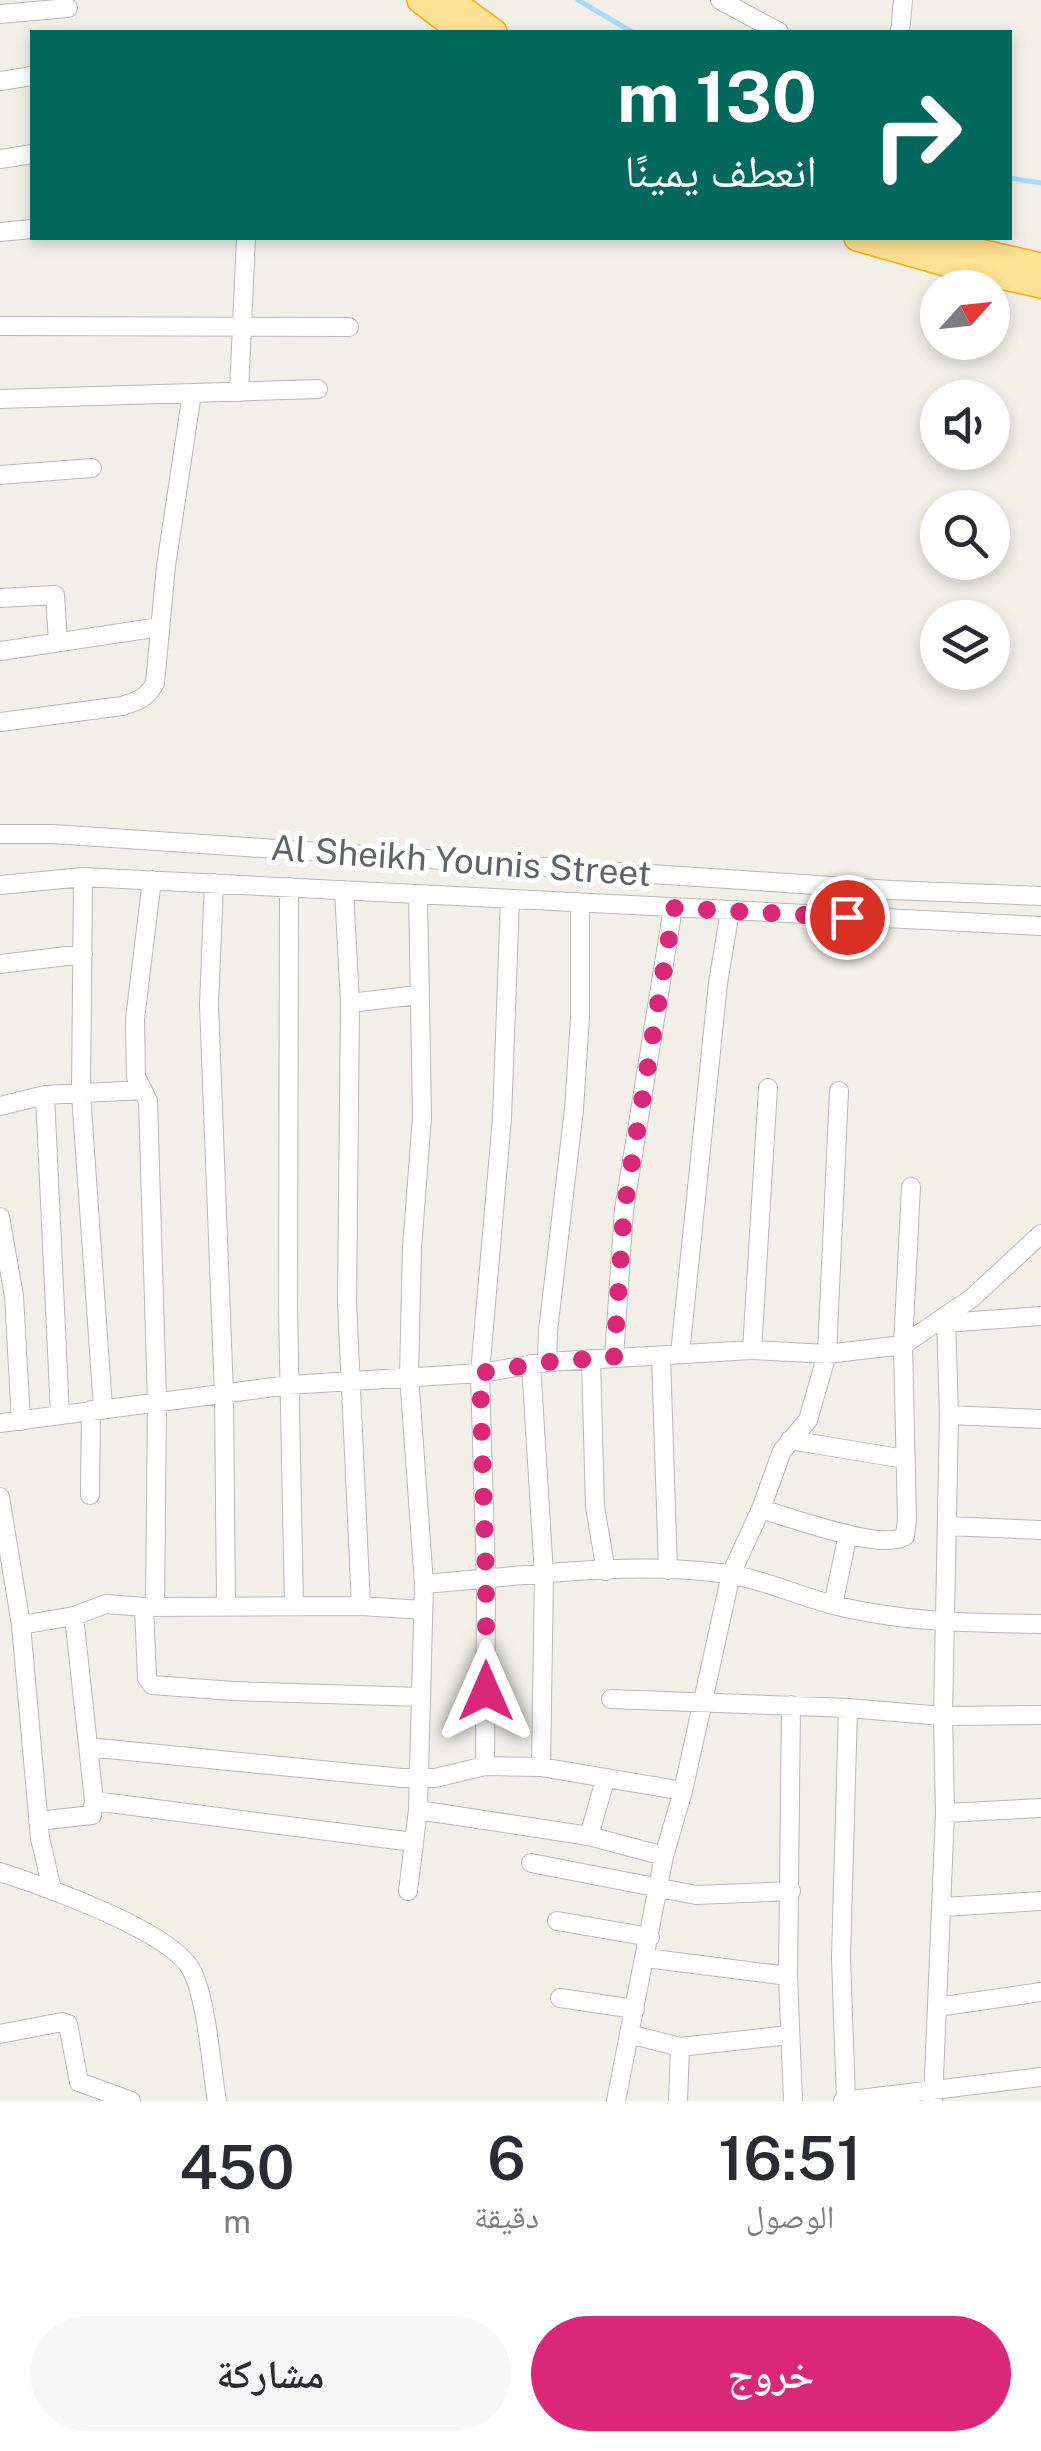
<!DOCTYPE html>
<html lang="ar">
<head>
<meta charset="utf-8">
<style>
	:root { --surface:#fff; --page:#f7f7f7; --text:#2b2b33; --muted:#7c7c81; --accent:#db2777 }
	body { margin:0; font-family:"Public Sans","Noto Naskh Arabic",sans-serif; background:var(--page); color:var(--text); direction:rtl; height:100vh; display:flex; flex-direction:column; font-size:38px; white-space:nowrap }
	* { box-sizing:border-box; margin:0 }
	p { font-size:32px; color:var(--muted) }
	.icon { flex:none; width:55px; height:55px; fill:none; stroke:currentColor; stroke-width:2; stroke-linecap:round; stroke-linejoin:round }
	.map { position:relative; height:2101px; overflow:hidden; direction:ltr }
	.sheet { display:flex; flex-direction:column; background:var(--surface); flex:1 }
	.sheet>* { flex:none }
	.guide { position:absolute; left:30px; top:30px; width:982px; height:210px; border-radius:0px; box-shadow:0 5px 15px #0003; direction:rtl; background:#00695c; color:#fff; overflow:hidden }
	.needle { width:65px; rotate:63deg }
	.controls { position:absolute; left:920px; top:270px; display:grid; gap:20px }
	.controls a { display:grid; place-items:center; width:90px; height:90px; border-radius:50%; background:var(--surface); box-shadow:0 5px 15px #0003; font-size:50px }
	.pin { position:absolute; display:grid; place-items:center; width:85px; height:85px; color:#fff; margin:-42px; border:5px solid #fff; border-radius:50%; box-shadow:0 2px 10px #0007 }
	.me { position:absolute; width:110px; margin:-55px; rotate:0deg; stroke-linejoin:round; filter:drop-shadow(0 0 8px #0008) }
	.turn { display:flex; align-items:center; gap:35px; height:210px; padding:0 30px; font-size:45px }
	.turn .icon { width:130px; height:130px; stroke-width:2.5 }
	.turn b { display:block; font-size:70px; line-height:85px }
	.eta { display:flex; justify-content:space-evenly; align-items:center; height:170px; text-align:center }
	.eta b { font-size:60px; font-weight:600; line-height:70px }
	.action { display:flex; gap:20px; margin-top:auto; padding:20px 30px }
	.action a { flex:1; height:115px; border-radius:60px; background:var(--accent); color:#fff; font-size:40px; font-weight:600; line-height:115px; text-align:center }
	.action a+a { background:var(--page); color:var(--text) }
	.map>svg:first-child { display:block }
</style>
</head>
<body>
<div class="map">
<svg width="1041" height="2101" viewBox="0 0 1041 2101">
	<rect width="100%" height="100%" fill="#f1efe8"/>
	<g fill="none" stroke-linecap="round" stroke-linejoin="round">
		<path stroke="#aadaff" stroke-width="5" d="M 578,0 L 632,32
			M 1010,178 L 1041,183"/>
		<g stroke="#b5b8bc" stroke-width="20">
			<path id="minor" d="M 720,0 L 779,32
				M 0,14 L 68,8
				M 900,32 L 903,0
				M 0,81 L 32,76
				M 0,159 L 32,154
				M 0,232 L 32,229
				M 0,326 L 349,327
				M 239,392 L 246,238
				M 0,399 L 318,389
				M 0,475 L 92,468
				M 0,598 L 55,595 L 58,642
				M 0,651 L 160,627
				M 0,722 L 122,706 C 138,701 147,698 155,683 L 166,566 L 192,393
				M 0,834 L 52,834 L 891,890 L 1041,896
				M 83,877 L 81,1094 L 103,1408
				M 152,880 L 135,1019 L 136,1077 L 148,1101 L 157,1401 L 155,1607
				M 214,883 L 209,1005 L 224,1394 L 226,1606
				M 0,885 L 83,877 L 1041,926
				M 289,887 L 288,1307 L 294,1606
				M 344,890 L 350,1003 L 347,1302 L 361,1606
				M 0,964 L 83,954
				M 350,1003 L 418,995
				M 45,1095 L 60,1415
				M 0,1106 L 45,1095 L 143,1090
				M 0,1217 L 14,1296 L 21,1421
				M 945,1323 L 1041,1316
				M 752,1350 L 768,1088
				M 680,1354 L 718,983 L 730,911
				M 661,1356 L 668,1570
				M 614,1357 L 624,1210 L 673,908
				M 591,1359 L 595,1507 L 606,1571
				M 547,1362 L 548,1331 L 574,1109 L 580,1018 L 580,903
				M 531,1364 L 544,1574 L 541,1767
				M 949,1415 L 1041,1419
				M 0,1423 L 289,1385 L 480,1373 L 547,1362 L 752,1350 L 827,1354 L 903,1345 L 972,1298 L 1041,1234
				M 790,1440 L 905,1459
				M 90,1495 L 91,1410
				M 0,1497 L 21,1625 L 40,1838 L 52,1889
				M 761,1509 C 789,1517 883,1552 905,1536 L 907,1519 L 903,1345 L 911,1187
				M 948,1526 L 1041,1530
				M 424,1584 C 524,1576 629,1560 728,1574 C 762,1579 796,1595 830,1604 C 898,1622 971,1623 1041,1624
				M 833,1605 L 848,1534
				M 144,1607 L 147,1678 L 152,1685 L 233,1691 L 421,1697
				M 21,1625 L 74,1616 L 106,1604 L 144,1607 L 361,1606 L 423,1610
				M 611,1699 L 848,1708 L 943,1716 L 1041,1715
				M 791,1705 L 788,1976 L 793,2101
				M 88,1747 L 402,1778 L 435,1778 L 485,1766 L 541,1767 L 683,1791
				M 485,1766 L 486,1579 L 480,1373 L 502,1118 L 510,899
				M 94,1801 L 413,1842
				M 418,1810 L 589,1836 L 664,1856
				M 945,1813 L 1041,1808
				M 38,1821 L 92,1815 L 94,1801 L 74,1616
				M 589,1836 L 605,1780
				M 531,1863 L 696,1895 L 791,1891
				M 0,1872 C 43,1886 172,1931 192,1971 C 207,2001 211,2066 217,2101
				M 408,1891 L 418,1810 L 424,1584 L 409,1375 L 412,1248 L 422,1117 L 418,894
				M 943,1907 L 1041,1901
				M 557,1921 L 650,1937
				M 646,1958 L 788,1976
				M 560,1998 L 635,2009
				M 937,2007 L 1041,1992
				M 0,2034 L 62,2022 L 68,2024 L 79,2082 L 131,2101
				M 629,2034 L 680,2047 L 789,2035
				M 616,2101 L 664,1856 L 683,1791 L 731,1574 L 761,1509 L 782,1451 L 808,1420 L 827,1354 L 839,1091
				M 678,2101 L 680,2047
				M 843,2101 L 1041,2077
				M 846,2101 L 841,1958 L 848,1708
				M 933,2101 L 945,1813 L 943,1716 L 949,1415 L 946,1318"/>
		</g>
		<g stroke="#f9ab00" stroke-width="28">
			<path id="highway" d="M 420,0 L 462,32
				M 450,0 L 494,32
				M 857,238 L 959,267 L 1041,285
				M 918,238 L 1041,266"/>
		</g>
		<use href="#minor" stroke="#fff" stroke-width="18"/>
		<use href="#highway" stroke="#fde293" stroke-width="25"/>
	</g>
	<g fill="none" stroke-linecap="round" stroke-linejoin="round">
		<path stroke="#db2777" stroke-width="18" stroke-dasharray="0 32.4" d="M 486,1691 L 486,1579 L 480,1373 L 547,1362 L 614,1357 L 624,1210 L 674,908 L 847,917"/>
	</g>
	<g text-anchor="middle" stroke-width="10" stroke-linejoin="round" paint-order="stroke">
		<g font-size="35" fill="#5f6368" stroke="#fff">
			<text transform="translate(461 861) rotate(4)" y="12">Al Sheikh Younis Street</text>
		</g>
	</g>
</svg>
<div class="controls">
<a><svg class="needle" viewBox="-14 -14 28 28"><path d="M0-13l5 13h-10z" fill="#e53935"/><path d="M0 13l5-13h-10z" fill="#7c7c81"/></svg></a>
<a><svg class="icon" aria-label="sound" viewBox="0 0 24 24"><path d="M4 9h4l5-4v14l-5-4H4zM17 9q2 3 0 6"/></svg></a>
<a><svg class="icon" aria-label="search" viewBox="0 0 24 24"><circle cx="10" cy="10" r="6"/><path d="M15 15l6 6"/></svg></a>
<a><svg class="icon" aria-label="layers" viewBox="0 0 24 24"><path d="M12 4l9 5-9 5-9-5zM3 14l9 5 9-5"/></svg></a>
</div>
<div class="pin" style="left:847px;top:917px;background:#d93025"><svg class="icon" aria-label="arrive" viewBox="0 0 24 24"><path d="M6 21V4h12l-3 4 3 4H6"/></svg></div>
<svg class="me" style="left:486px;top:1691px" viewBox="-20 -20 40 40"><path d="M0-17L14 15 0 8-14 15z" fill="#db2777" stroke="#fff" stroke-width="4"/></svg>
<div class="guide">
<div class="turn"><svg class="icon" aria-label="right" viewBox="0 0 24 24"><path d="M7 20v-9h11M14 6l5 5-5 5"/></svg><div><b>130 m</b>انعطف يمينًا</div></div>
</div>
</div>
<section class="sheet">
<div class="eta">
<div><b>16:51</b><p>الوصول</p></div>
<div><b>6</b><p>دقيقة</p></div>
<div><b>450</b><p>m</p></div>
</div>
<div class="action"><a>خروج</a><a>مشاركة</a></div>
</section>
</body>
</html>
